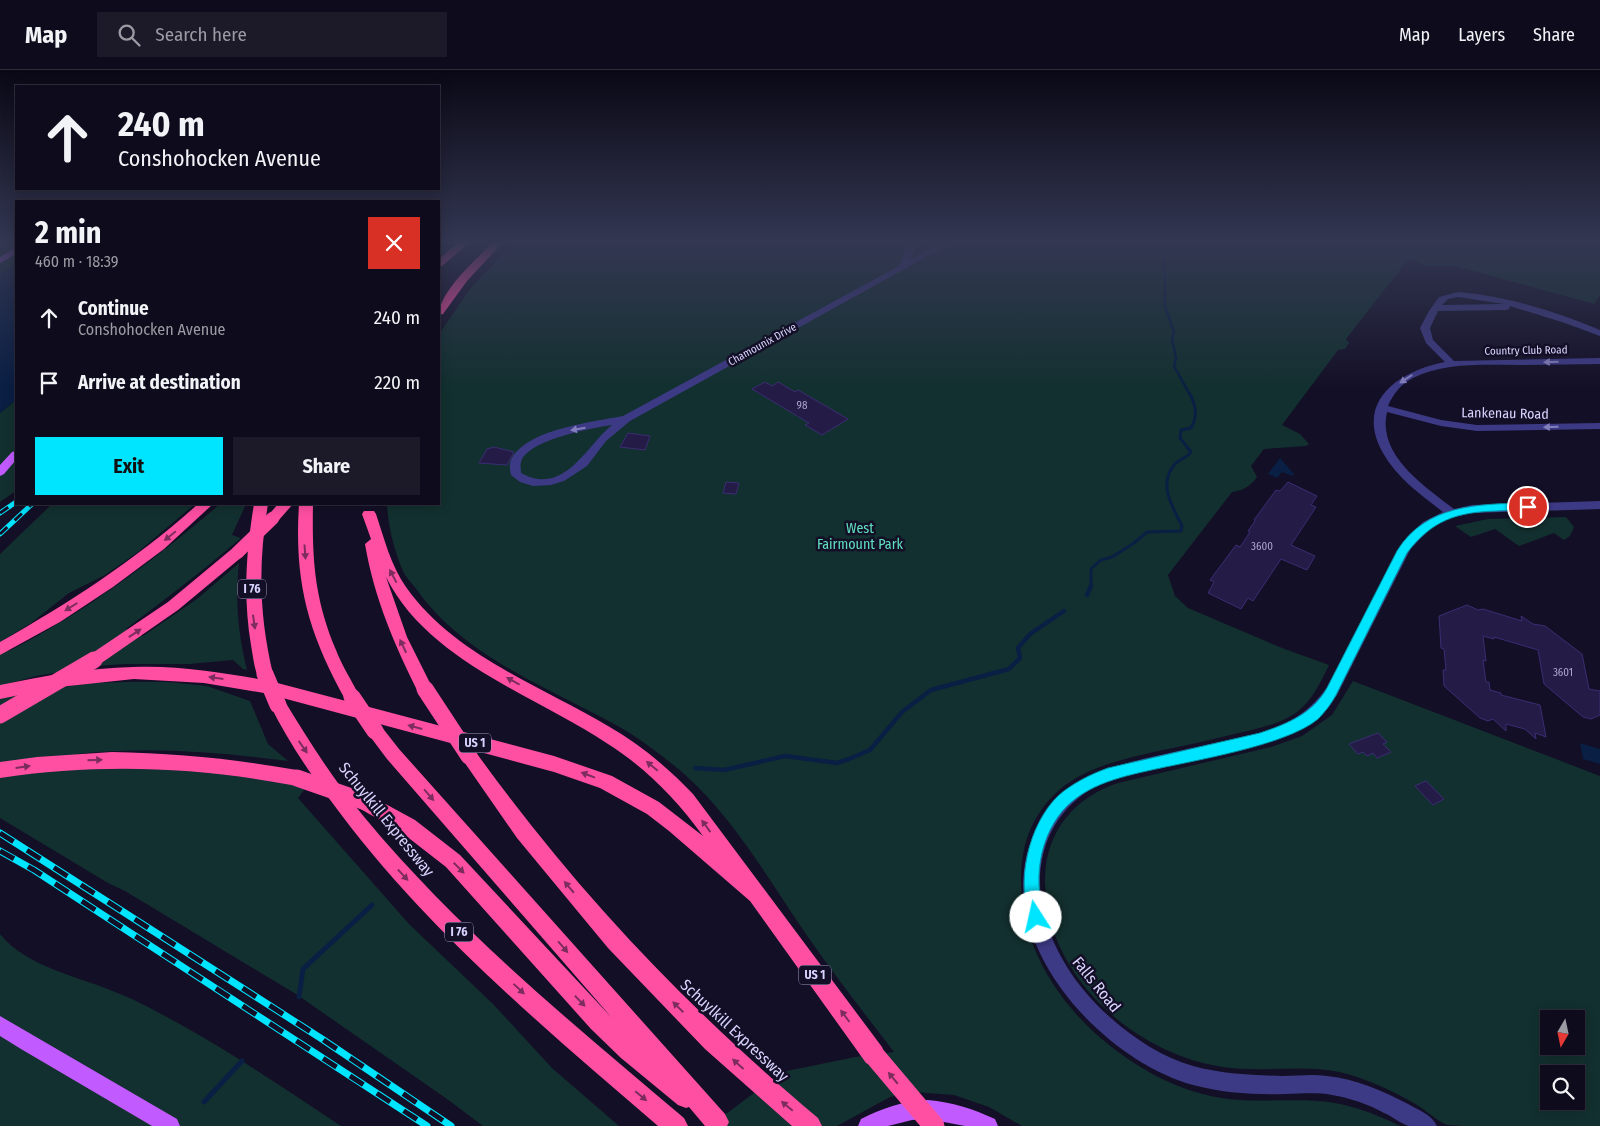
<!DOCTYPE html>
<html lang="en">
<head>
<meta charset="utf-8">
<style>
	:root { --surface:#0e0b1c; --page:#1c1929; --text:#f1f3f6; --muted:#9b9ba3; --line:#2e2b3b; --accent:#00e5ff }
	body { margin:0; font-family:"Fira Sans Condensed",sans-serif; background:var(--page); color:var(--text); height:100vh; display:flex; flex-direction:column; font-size:19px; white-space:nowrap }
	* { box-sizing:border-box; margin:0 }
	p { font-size:16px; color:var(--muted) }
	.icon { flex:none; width:28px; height:28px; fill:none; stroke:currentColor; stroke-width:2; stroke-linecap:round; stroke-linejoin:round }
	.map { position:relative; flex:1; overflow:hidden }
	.panel { position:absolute; left:15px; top:130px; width:425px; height:305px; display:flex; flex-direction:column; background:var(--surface); border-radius:0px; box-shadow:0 2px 12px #0003,0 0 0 1px var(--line) }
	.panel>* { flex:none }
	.hud { position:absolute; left:15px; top:15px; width:425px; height:105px; border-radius:0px; box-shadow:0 2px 12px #0003,0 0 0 1px var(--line); background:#0e0b1c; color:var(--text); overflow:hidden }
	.needle { width:32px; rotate:189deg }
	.controls { position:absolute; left:1540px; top:940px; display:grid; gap:10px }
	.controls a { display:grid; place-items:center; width:45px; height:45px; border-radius:0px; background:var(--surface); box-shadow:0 2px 12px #0003,0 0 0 1px var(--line); font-size:25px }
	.pin { position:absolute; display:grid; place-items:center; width:42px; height:42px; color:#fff; margin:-21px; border:2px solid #fff; border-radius:50%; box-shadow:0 1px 5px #0007 }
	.me { position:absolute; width:55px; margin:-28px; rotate:350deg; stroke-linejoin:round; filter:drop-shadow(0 0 4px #0008) }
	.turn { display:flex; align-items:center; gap:18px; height:105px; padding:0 20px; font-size:22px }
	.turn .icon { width:65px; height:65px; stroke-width:2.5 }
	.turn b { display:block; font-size:35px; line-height:42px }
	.round { display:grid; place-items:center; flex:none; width:52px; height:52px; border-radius:0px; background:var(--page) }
	.summary { display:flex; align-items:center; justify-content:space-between; height:85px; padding:0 20px }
	h1 { font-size:30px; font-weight:700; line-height:38px }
	.action { display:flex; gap:10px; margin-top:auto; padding:10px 20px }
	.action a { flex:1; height:58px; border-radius:0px; background:var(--accent); color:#111; font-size:20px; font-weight:700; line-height:58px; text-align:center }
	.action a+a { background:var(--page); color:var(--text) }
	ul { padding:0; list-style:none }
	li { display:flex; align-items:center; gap:15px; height:65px; padding:0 20px }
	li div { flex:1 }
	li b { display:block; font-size:19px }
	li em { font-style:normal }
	header { display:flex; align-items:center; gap:30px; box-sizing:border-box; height:70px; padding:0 25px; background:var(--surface); border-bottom:1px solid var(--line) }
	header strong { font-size:24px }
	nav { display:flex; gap:28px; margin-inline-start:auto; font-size:18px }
	.search { width:350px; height:45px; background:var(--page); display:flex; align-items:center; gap:12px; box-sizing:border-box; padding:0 18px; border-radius:0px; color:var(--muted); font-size:19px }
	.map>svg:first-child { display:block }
</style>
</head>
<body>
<header>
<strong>Map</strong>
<div class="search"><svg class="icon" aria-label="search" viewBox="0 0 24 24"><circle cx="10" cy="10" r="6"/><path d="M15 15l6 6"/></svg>Search here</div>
<nav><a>Map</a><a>Layers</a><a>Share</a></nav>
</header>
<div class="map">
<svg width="1600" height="1056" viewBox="0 0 1600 1056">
	<rect width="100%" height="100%" fill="#130f26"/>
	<path fill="#12302f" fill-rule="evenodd" d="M 0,171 L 16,171 L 16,194 L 0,204 Z
		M 515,171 L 1600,171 L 1600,225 L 1594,234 L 1455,196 L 1425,196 L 1411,189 L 1407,191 L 1346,269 L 1349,273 L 1345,279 L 1338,280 L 1282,355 L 1300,364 L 1309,374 L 1306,376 L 1264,379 L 1251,396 L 1257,407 C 1251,416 1242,421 1232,422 L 1168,505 L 1175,526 L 1188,538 L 1282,578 L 1329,595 C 1319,615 1311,634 1291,646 C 1275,655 1257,659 1239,663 C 1211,670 1182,676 1154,682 C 1102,694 1056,705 1031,758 C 1018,787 1019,822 1026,853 C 1042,915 1089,967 1144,999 C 1172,1016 1206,1028 1239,1030 C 1271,1032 1304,1028 1335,1033 C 1358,1037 1380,1046 1400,1056 L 1022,1056 L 989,1037 L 954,1025 L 914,1022 L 890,1027 L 837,1056 L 710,1056 L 782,1002 L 855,987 L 894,982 C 865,944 835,906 808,867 C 766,806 727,735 667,690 C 653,679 638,668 623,659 C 552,619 465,588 417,520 C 412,513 406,508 403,501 C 394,480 388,456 387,434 L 439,434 L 439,264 L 470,219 Z
		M 16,330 L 16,421 L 0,432 L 0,343 Z
		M 52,434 L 195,434 L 138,482 L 105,505 L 69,523 L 31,553 L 0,572 L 0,484 Z
		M 220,434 L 246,434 L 232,465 L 241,468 C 204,500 165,529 126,559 L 143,566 L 197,529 L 239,493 C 235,530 238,564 247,600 L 243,599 L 233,590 L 189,594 L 125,594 L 96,596 L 36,606 L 0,616 L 0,573 L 9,581 C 86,542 154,490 220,434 Z
		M 1566,447 L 1574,457 L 1570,466 L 1564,470 L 1554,463 L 1519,476 L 1495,459 L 1471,467 L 1455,456 L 1488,449 Z
		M 1353,611 L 1600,706 L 1600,1056 C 1561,1056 1522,1056 1483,1056 C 1473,1056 1456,1056 1447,1055 C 1437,1051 1427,1041 1417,1035 C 1393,1021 1366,1008 1339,1002 C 1301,994 1262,1003 1223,997 C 1133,984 1043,903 1045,808 C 1046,761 1075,727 1118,713 L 1271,677 L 1302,666 L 1332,645 ZM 1549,949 L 1576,949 L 1576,976 L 1549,976 ZM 1549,1004 L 1576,1004 L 1576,1031 L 1549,1031 Z
		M 128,612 L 168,612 L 207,616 L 250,631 L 268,674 L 288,691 C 217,682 148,676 77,684 L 71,696 L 160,695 L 300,714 L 304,720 L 298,728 L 409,854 L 493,934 L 552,998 L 619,1056 L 483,1056 L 447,1029 L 296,924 L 125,821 L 108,813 L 0,748 L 0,627 L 90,613 Z
		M 0,864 C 27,898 82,907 120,924 C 140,932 159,943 178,953 C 234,984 288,1021 341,1056 L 0,1056 Z"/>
	<path fill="#0a1f44" d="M 16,194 L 16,330 L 0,343 L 0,204 Z
		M 1280,388 L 1294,404 L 1293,406 L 1282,402 L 1277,408 L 1268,404 Z
		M 1580,673 L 1600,679 L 1600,694 L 1583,689 Z"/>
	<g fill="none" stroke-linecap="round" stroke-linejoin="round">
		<path stroke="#0a1f44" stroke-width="2.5" d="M 1190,325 L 1174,296 L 1176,288 L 1172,269 L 1174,262 L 1165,236 L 1165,206 L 1163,197 L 1165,183 L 1184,181 L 1194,176 L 1194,171"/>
		<path stroke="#0a1f44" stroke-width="3" d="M 1091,517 L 1091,499 L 1101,490 L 1112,487 L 1134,473 L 1147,462 L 1181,461 L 1182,456 C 1173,437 1157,414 1175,394 C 1180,389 1187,388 1191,382 L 1180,368 L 1181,360 L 1191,358 C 1198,346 1196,336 1190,324"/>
		<path stroke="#0a1f44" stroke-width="4.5" d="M 1087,525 L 1091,516
			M 695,698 L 724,700 L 785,686 L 837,693 L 849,689 L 870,680 L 902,642 L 931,620 L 1009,599 L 1020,588 L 1018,578 L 1030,564 L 1064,541"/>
		<path stroke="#0a1f44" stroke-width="5" d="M 299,927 L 303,899 L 372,835
			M 204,1032 L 242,991"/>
	</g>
	<path fill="#241b47" stroke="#3b2d73" d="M 765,312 L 772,316 L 778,312 L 795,322 L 798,320 L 848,349 L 822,365 L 805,355 L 809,353 L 752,319 Z
		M 628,363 L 650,366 L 645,380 L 620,377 Z
		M 494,377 L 514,382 L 507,395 L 479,393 L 487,379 Z
		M 726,412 L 739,413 L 736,424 L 723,423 Z
		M 1288,412 L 1317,426 L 1311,435 L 1316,437 L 1291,475 L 1315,486 L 1307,500 L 1281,489 L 1253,531 L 1248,528 L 1241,539 L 1208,523 L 1214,512 L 1210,510 L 1236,475 L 1240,477 L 1250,462 L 1248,461 L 1255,451 L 1254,450 L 1276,420 L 1280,421 Z
		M 1467,535 L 1478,540 L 1483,539 L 1522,551 L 1521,546 L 1533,554 L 1545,556 L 1582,584 L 1589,619 L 1600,621 L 1600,645 L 1591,649 L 1583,647 L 1544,614 L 1538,580 L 1494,567 L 1494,569 L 1483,566 L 1486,591 L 1483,590 L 1486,612 L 1489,612 L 1490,620 L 1501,623 L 1501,625 L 1540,635 L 1546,667 L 1535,663 L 1536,669 L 1525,659 L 1506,654 L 1506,661 L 1493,649 L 1488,651 L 1480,648 L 1444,616 L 1443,600 L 1446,600 L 1444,579 L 1441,578 L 1439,546 Z
		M 1378,663 L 1387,672 L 1383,674 L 1391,682 L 1377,688 L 1373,683 L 1367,686 L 1363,682 L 1358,684 L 1349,674 Z
		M 1426,711 L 1444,729 L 1433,735 L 1415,716 Z"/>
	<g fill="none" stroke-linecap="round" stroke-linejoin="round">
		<path fill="#3d3a85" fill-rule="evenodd" d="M 909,171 L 917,171 L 910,190 L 945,171 L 955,171 L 630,351 L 606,371 L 587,396 L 564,411 L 551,415 L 533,416 L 520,412 L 511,405 C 510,400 509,394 511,390 C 526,359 593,352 623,346 L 899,196 ZM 612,355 C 586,376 564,427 521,403 C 521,400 520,395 521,392 C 527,370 592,358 612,355 Z
			M 1458,222 C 1506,226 1555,241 1600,260 L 1600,266 L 1565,253 L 1510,236 L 1509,239 L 1506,240 L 1438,241 L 1430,258 L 1433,270 L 1454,291 L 1600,288 L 1600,294 C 1573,294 1546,295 1519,295 C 1484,295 1445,292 1413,308 C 1401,314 1393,324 1388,336 L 1441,350 L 1477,355 L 1600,353 L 1600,359 L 1477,361 L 1441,356 L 1387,342 C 1377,385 1424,416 1454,439 L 1472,435 L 1600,431 L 1600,439 L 1472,443 L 1450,448 L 1431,458 L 1411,478 L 1337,625 L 1329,637 L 1308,655 L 1278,669 C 1242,681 1204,688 1166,696 C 1144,701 1121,705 1099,715 C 1056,736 1035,780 1041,827 C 1047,874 1076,918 1112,949 C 1135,969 1162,987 1193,996 C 1222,1004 1252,1005 1282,1006 C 1297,1006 1312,1004 1327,1006 C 1356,1009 1383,1021 1408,1034 C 1419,1040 1432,1045 1437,1056 C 1428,1056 1417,1056 1409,1056 C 1401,1054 1392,1046 1384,1043 C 1368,1034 1350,1028 1332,1025 C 1316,1022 1301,1024 1285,1024 C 1255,1025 1223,1023 1193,1015 C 1102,990 995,874 1030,774 C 1052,710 1105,697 1165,684 C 1184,680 1204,675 1224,671 C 1266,662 1301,655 1327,617 L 1402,473 L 1423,452 L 1443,442 C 1421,425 1397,408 1383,383 C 1354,332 1398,301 1445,292 L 1426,273 L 1420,258 L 1429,241 L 1439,227 ZM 1458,227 L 1504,234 L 1442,235 L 1448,229 Z"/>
		<path fill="#c25bff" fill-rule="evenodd" d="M 13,179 L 16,179 L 16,184 L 0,193 L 0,187 Z
			M 16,381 L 16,390 L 4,404 L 0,406 L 0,395 L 12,382 Z
			M 0,946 L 177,1049 L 180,1056 L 152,1056 L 21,979 L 0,966 Z
			M 928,1030 C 952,1032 973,1039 995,1049 L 998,1056 L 965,1056 L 928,1049 L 912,1050 L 888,1056 L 858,1056 L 861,1049 C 883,1038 903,1031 928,1030 Z"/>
		<path fill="#ff4fa3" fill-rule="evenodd" d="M 460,171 L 471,171 L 442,196 L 439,197 L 439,189 Z
			M 494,171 L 504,171 L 467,211 L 443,244 L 439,245 C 439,221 477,189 494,171 Z
			M 198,434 L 213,434 L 164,479 L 113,517 L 60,552 L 0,585 L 0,572 C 71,532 138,488 198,434 Z
			M 254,434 L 268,434 C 258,494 259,545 273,604 L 271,609 L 266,610 L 346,631 C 308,563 294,512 299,434 L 313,434 C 312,488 314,528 336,580 C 342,596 352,611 360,627 L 358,632 L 354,633 L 554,686 L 612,706 L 659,732 L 703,766 C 676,729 647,699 608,674 C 534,625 428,591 386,507 L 407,567 L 433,619 L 431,624 L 425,626 L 419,624 C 395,576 374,528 365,474 L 371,469 L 362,444 L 364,441 L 374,441 L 376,444 C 384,468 391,496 406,517 C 454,585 539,615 608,656 C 640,674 668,698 693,724 L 882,977 L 885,985 L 882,993 L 874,996 L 866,993 L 750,831 L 669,761 L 647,744 L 600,718 L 554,702 L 469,679 L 475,681 C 577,822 685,936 818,1048 L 822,1056 L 792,1056 L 705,979 L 608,878 L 517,768 L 460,686 L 463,681 L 469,678 L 264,623 L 204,613 L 134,609 L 59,617 L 0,629 L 0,615 C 44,606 88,598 133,597 C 176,595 218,602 259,609 C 254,599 253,586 251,575 C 243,527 246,482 254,434 Z
			M 278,434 L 293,434 L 278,451 L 268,451 L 266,448 Z
			M 238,477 L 243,478 L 245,482 L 243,486 L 178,540 L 100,594 L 94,596 L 88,594 L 86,590 L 88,586 L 168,532 L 233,478 Z
			M 278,628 L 284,630 C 309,671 334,711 365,748 C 459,861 573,954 684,1048 L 688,1056 L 658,1056 C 542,956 422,856 331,731 C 308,701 287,669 270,635 L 272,630 Z
			M 375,654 L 381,656 L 399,679 L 725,1044 L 729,1052 L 727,1056 L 705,1056 L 689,1037 L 686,1038 L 678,1035 L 621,988 L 591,959 L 446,797 L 401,762 L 357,737 L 354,731 L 357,725 L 363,723 L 369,725 L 415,750 L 460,785 L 612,948 L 387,689 L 366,661 L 369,656 Z
			M 112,682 C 174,683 235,689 297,700 L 303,702 L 306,708 L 303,714 L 297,716 C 196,697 102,693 0,708 L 0,692 L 37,687 Z"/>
		<g stroke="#00e5ff" stroke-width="5">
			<path id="rail-far1" d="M 0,443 L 16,432
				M 0,464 L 32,434"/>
		</g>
		<g stroke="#00e5ff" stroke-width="7">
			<path id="rail" d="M 0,763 L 322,969 L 451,1056
				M 0,781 L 34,800 L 427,1056"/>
		</g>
		<use href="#rail-far1" stroke="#130f26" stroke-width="3" stroke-dasharray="10" stroke-linecap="butt"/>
		<use href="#rail" stroke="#130f26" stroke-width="5" stroke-dasharray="16" stroke-linecap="butt"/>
		<path stroke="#ff4fa3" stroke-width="13" d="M 238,482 L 273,448"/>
		<path stroke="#ff4fa3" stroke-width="17" d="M 265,604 L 278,635
			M 425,619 L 469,686
			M 352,627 L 375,661
			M 0,645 L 94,590
			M 297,708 L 363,731"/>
		<path stroke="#ff4fa3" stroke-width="21" d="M 874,985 L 934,1056"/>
	</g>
	<defs><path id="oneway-solid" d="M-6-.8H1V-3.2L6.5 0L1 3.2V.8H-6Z" transform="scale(1.25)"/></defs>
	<g fill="#837fbc">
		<use href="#oneway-solid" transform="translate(1551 292) rotate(179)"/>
		<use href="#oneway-solid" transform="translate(1406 309) rotate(147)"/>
		<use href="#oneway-solid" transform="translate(1551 357) rotate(179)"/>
		<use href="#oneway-solid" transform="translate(578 359) rotate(170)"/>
	</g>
	<g fill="#7d2c5e">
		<use href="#oneway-solid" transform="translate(170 466) rotate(141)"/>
		<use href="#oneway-solid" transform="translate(305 482) rotate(86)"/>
		<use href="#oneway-solid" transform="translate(393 506) rotate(-118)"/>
		<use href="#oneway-solid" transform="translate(71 537) rotate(148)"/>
		<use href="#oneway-solid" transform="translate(254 552) rotate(82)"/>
		<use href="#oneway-solid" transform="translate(135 563) rotate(-34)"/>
		<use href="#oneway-solid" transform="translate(403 576) rotate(-115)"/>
		<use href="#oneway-solid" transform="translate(216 608) rotate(-172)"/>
		<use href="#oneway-solid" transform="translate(513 611) rotate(-151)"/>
		<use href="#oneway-solid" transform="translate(415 657) rotate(-165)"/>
		<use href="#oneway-solid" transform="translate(303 677) rotate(55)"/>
		<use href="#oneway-solid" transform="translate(95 690) rotate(-2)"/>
		<use href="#oneway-solid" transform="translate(652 696) rotate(-140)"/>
		<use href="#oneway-solid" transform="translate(23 697) rotate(-8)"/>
		<use href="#oneway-solid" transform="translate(588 705) rotate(-159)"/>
		<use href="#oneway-solid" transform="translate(429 725) rotate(49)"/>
		<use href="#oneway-solid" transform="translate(706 756) rotate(-126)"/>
		<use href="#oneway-solid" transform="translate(459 798) rotate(45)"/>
		<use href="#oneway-solid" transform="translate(403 805) rotate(47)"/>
		<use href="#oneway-solid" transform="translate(569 817) rotate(-130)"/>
		<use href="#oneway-solid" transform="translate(563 877) rotate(49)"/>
		<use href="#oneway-solid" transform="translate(519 919) rotate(43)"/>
		<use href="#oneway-solid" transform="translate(580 931) rotate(46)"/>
		<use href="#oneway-solid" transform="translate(678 937) rotate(-135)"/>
		<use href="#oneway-solid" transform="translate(845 946) rotate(-127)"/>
		<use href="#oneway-solid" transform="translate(738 994) rotate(-138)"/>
		<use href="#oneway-solid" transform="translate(893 1008) rotate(-130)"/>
		<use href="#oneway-solid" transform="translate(641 1026) rotate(40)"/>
		<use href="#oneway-solid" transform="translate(787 1036) rotate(-140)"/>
	</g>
	<linearGradient id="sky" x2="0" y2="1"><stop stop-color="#0a0815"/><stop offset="0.54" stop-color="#333752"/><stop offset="1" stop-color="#333752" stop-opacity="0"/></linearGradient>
	<rect width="1600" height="319" fill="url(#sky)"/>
	<path fill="#00e5ff" stroke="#0095a6" d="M 1528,433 L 1532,434 L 1533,437 L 1532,439 C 1521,442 1508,440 1497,441 C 1457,442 1432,450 1407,483 L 1336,625 C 1331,634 1325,642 1318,649 C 1286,676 1190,691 1147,701 C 1111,709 1074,719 1054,753 C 1043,771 1038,794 1039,815 C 1040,827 1046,841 1042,853 L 1036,855 L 1031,853 C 1015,814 1028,755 1058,726 C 1071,714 1091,704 1108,698 L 1260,663 C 1287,654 1312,644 1327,618 L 1397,481 C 1426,434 1479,434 1528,433 Z"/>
	<g text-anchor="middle" stroke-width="5" stroke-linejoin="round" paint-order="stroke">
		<g font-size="11" fill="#d9d4ff" stroke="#130f26">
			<text transform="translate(762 274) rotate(-29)" y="4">Chamounix Drive</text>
			<text transform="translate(1526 280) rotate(-1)" y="4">Country Club Road</text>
		</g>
		<g font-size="11" fill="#aca6d1">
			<text x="802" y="339">98</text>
			<text x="1262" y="480">3600</text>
			<text x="1563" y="606">3601</text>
		</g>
		<g fill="#130f26" stroke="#9e99be" stroke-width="1">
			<rect x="238" y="509.5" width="28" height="19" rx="4"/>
			<rect x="459" y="663.5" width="32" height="19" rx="4"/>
			<rect x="445" y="852.5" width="28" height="19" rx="4"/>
			<rect x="799" y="895.5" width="32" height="19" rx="4"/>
		</g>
		<g font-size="12" font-weight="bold" fill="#d9d4ff">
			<text x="252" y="523">I 76</text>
			<text x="475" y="677">US 1</text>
			<text x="459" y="866">I 76</text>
			<text x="815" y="909">US 1</text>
		</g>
		<g font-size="14" fill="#d9d4ff" stroke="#130f26">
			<text transform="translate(1505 343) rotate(1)" y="5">Lankenau Road</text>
		</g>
		<g font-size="14" fill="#5fe0c0" stroke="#130f26">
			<text x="860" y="463">West<tspan x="860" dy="16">Fairmount Park</tspan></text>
		</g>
		<g font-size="16" fill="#d9d4ff" stroke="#130f26">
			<text transform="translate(387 749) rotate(51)" y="6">Schuylkill Expressway</text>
			<text transform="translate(1097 914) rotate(51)" y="6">Falls Road</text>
			<text transform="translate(735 960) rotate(43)" y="6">Schuylkill Expressway</text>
		</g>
	</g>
</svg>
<div class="controls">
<a><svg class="needle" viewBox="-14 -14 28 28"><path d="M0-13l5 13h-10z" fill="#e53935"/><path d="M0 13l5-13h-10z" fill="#9b9ba3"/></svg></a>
<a><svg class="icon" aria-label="search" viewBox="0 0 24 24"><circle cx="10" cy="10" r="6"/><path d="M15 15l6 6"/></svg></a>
</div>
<div class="pin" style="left:1528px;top:437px;background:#d93025"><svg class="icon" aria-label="arrive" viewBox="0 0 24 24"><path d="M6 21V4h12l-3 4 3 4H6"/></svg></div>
<svg class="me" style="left:1036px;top:847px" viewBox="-20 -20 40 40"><circle r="19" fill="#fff"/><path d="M0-13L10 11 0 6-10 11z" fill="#00e5ff"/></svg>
<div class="hud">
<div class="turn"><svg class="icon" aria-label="ahead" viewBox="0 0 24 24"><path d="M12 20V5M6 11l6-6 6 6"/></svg><div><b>240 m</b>Conshohocken Avenue</div></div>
</div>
<section class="panel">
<div class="summary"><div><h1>2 min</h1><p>460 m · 18:39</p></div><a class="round" style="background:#d93025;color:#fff"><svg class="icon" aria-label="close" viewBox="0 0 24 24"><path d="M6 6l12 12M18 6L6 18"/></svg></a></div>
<ul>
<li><svg class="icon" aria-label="ahead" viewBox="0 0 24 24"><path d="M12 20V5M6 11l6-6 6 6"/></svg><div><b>Continue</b><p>Conshohocken Avenue</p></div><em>240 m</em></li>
<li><svg class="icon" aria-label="arrive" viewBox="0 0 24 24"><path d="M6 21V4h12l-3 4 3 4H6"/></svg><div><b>Arrive at destination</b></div><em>220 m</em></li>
</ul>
<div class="action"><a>Exit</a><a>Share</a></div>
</section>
</div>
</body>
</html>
